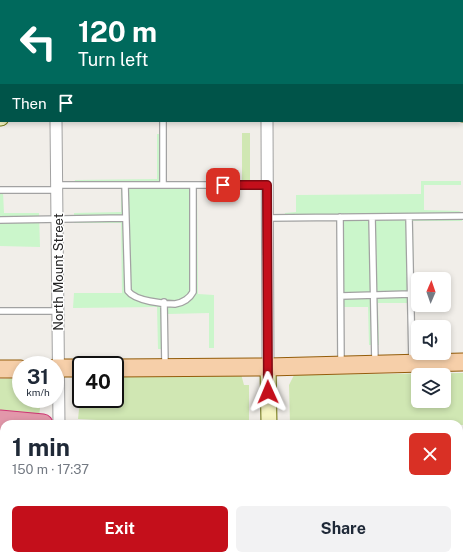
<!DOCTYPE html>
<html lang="en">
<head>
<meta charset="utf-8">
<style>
	:root { --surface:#fff; --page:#f2f2f3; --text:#1f2937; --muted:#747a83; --accent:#c40f1b }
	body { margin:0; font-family:"Public Sans",sans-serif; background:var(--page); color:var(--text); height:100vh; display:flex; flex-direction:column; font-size:15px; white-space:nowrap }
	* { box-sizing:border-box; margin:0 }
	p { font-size:13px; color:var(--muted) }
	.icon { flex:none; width:22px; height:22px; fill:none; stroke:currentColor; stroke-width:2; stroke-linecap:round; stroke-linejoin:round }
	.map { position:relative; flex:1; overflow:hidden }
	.details { position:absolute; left:0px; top:420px; width:463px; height:140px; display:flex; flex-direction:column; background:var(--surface); border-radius:12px 12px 0 0; box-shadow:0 2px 6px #0003 }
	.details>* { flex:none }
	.guide { position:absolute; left:0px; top:0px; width:463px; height:122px; box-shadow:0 2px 6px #0003; background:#00695c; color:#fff; overflow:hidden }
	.needle { width:26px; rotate:2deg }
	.controls { position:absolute; left:411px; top:272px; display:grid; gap:8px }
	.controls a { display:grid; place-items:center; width:40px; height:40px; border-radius:6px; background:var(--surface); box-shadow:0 2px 6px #0003; font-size:20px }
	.speed { position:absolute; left:12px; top:356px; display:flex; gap:8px; font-size:20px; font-weight:700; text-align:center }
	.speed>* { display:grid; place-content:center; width:52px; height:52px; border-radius:50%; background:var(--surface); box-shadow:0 2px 6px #0003; line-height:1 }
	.speed small { font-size:10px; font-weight:400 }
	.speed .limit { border:2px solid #111; border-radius:6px; background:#fff; color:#111 }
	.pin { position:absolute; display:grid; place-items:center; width:34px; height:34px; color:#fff; margin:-17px; border-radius:8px; box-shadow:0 2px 6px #0006 }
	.me { position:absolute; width:44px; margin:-22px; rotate:359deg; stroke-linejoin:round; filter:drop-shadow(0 0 3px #0008) }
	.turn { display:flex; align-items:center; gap:14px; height:84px; padding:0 12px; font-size:18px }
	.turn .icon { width:52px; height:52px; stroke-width:2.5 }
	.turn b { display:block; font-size:28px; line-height:34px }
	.then { display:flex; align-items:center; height:38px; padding:0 12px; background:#0003; gap:8px; font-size:15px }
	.round { display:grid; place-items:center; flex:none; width:42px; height:42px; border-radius:6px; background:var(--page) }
	.head { display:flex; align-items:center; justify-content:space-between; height:68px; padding:0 12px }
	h1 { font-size:24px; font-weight:700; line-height:30px }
	.cta { display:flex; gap:8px; margin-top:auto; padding:8px 12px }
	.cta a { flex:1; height:46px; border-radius:6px; background:var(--accent); color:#fff; font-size:16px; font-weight:700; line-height:46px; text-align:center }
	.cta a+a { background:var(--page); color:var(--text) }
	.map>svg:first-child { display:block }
</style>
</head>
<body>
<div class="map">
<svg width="463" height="560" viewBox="0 0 463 560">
	<rect width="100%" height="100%" fill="#f1eee9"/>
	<path fill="#d0e7b3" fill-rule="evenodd" d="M 242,133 L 250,133 L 250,181 L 242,181 Z
		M 463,373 L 463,425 L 290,424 L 289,385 L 294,375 ZM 418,375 L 444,375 L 444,401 L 418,401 Z
		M 241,374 L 244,385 L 249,385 L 249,424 L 154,423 L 78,419 L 81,391 L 81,399 L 115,399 L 115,377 Z
		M 21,378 L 21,399 L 41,399 L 39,417 L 0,415 L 0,379 Z
		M 0,440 L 4,441 L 4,482 L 0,483 Z
		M 459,458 L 463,458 L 463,479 L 459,479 Z"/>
	<path fill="#cbf6cb" d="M 283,0 L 463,0 L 463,97 L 462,1 Z
		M 157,134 L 167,134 L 167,182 L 250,181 L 250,186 L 197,187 L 198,294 L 214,295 L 214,348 L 209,348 L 209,313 L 168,314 L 168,349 L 158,349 L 157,307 L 73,308 L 74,293 L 122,293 L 121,223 L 74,223 L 74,213 L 121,212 L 121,185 L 74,185 L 75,180 L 157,179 Z
		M 421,181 L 461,181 L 461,185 L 424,185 L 424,210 L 459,211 L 461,212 L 462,221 L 413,221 L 414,345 L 409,303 L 378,303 L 379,345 L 369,345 L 368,307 L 344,307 L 344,346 L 338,346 L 337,221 L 284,221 L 285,213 L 296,212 L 296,195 L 421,194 Z
		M 0,186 L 39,186 L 39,191 L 3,192 L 4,213 L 39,213 L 40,247 L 0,246 L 0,271 Z"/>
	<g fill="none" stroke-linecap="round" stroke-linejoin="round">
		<g stroke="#a2a2a2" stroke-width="8">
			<path id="lane" d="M 162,0 L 162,1
				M 0,25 L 1,25
				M 57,185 L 267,185
				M 125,185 L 128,291 C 135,301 164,304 175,304 C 183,303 190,298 193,292 L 193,185
				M 163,185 L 163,121
				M 0,190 L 57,190
				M 340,217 L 341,363
				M 372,217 L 375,362
				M 409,217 L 412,361
				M 267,218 L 463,216
				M 0,220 L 125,218
				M 341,296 L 411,294
				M 164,302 L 165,365
				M 0,311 L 58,311
				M 165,556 L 165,560"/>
		</g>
		<g stroke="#a2a2a2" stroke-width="13">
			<path id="street" d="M 55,0 L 55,1
				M 266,0 L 266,1
				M 56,121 L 59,424
				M 267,121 L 268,367
				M 59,556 L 59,560
				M 376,556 L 376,560"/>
		</g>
		<g stroke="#6f740d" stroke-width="17">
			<path id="secondary" d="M 462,114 L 463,114
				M 0,118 L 1,118
				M 268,367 L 269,424
				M 270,556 L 270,560"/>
		</g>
		<g stroke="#945d0b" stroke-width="19">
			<path id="primary" d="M 55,368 L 81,368
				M 115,368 L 268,367 L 463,362
				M 0,369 L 21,369
				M 459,544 L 463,544
				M 0,548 L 4,548"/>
		</g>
		<g stroke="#cf3675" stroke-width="21">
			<path id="highway" d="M 0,420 L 43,424
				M 459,444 L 463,444
				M 0,478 L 4,479
				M 459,494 L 463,494
				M 0,500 L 4,499"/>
		</g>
		<use href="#lane" stroke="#fff" stroke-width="5.5"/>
		<use href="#street" stroke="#fff" stroke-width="11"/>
		<use href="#secondary" stroke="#f6f5c2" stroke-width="15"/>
		<use href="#primary" stroke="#f6cfa9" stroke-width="17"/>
		<use href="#highway" stroke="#e297aa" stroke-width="19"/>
	</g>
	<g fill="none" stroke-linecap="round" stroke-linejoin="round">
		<g stroke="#7f0a12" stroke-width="10">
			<path id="route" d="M 223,185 L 267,185 L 268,392"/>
		</g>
		<use href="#route" stroke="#c40f1b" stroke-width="7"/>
	</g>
	<g text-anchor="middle" stroke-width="3" stroke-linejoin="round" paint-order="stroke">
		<g font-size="13" fill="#212121" stroke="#fff">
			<text transform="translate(58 272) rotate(-90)" y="5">North Mount Street</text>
		</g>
	</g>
</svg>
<div class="controls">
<a><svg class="needle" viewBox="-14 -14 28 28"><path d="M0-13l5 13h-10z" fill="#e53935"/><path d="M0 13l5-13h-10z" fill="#747a83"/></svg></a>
<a><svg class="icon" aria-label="sound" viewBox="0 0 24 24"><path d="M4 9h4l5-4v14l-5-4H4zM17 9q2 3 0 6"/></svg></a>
<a><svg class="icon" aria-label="layers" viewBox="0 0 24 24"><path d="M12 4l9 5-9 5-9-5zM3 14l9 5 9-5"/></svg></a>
</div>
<div class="speed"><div>31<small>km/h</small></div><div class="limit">40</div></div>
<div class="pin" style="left:223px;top:185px;background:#d93025"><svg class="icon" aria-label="arrive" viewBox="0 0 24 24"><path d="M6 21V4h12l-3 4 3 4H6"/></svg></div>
<svg class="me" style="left:268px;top:392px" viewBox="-20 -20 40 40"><path d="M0-17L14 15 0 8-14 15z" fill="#c40f1b" stroke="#fff" stroke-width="4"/></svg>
<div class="guide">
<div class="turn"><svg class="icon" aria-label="left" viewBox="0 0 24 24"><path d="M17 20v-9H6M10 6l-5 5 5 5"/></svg><div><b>120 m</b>Turn left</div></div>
<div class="then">Then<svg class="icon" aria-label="arrive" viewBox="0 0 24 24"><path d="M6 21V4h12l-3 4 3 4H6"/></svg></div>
</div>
<section class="details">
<div class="head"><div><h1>1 min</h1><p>150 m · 17:37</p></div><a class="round" style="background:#d93025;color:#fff"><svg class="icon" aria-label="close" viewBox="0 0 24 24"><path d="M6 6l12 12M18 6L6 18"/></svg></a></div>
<div class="cta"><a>Exit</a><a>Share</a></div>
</section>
</div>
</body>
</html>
